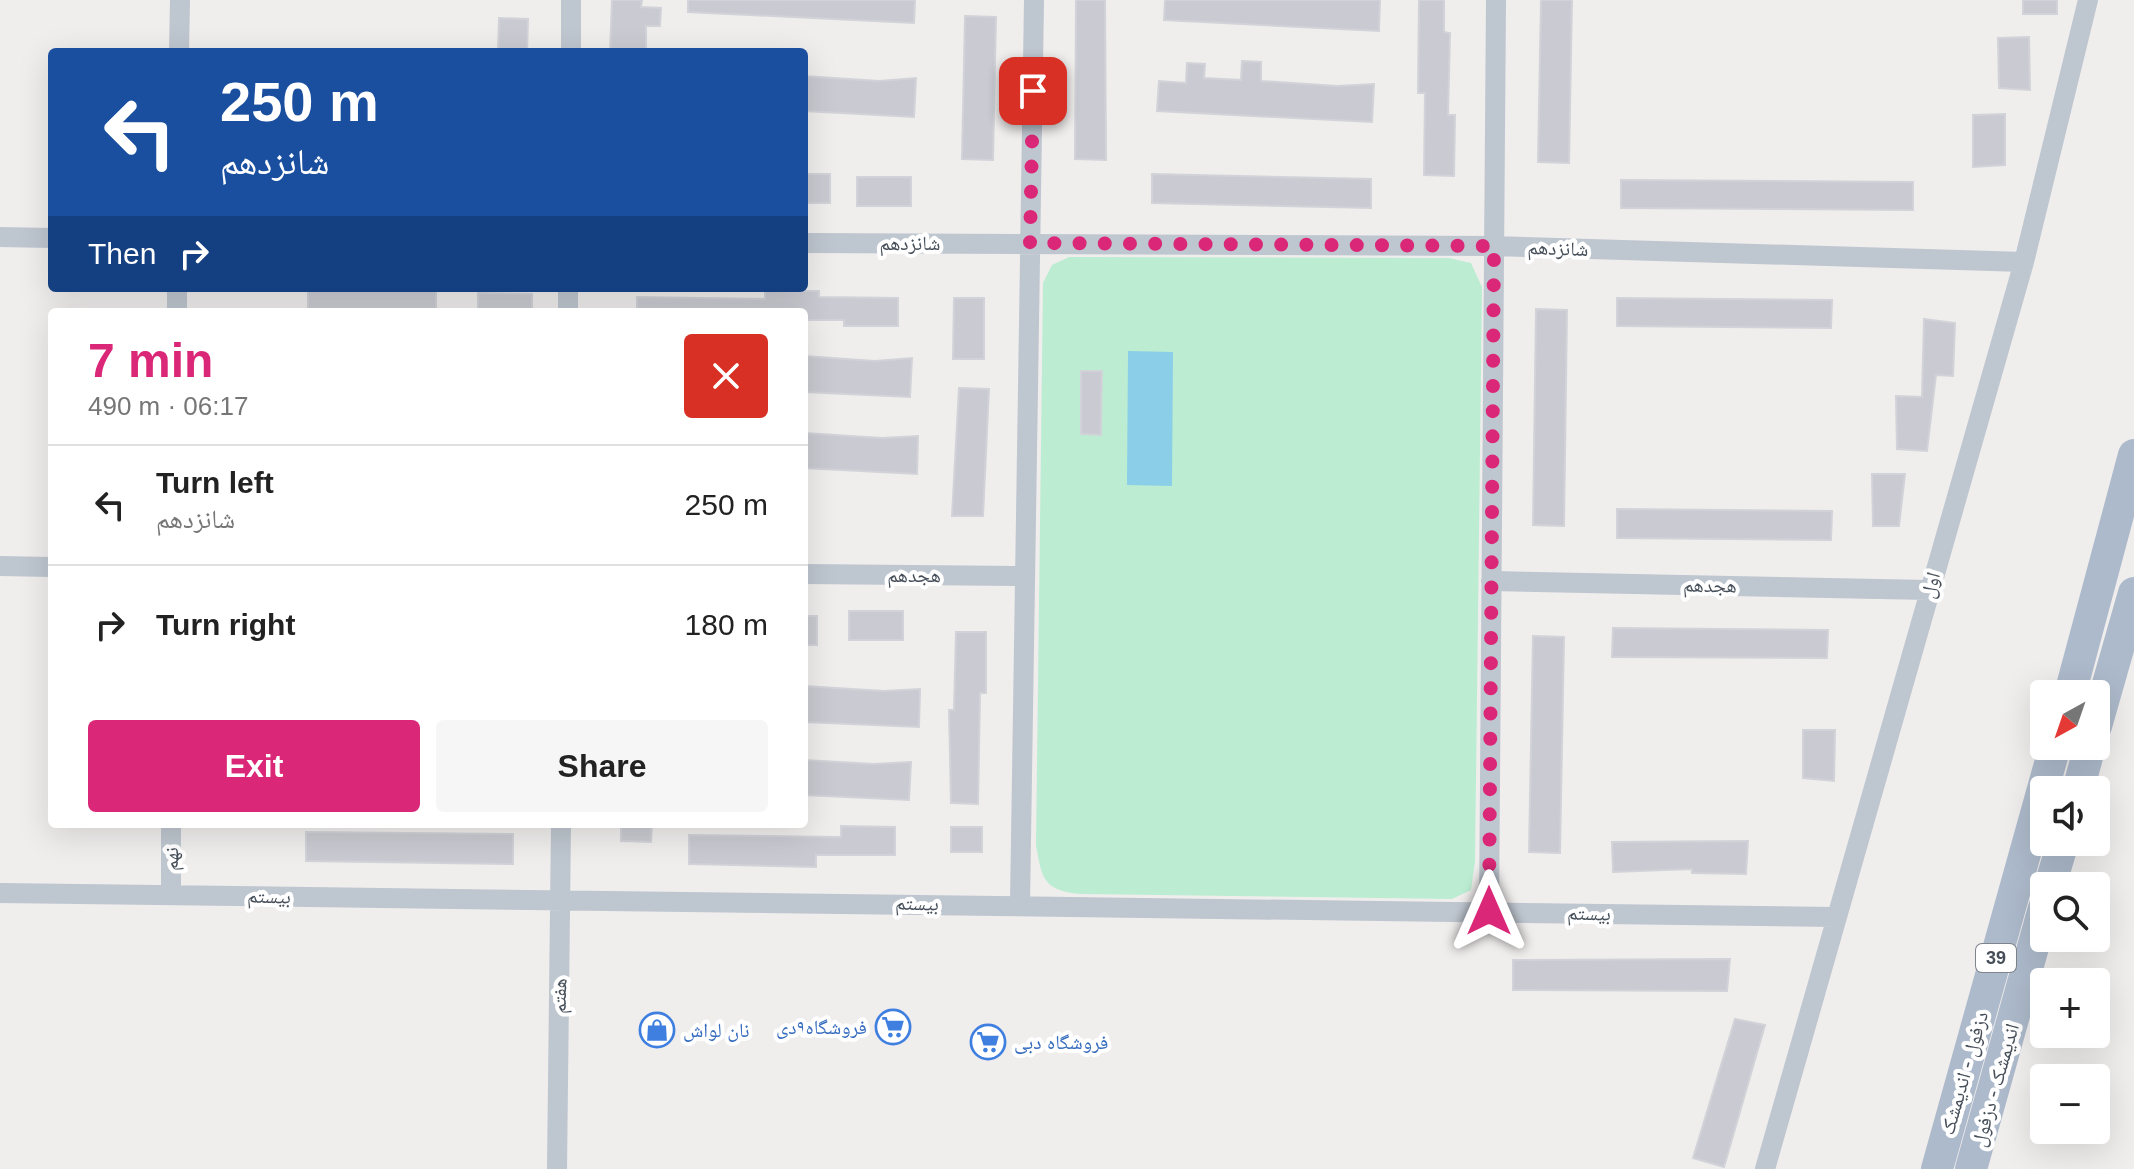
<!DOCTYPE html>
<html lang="en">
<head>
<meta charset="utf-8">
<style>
	:root { --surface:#fff; --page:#f6f6f6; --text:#222; --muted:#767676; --line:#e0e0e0; --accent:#db2777 }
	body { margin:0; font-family:Helvetica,"Noto Naskh Arabic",sans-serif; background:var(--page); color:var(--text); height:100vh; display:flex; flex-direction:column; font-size:30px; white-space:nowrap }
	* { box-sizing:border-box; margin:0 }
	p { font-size:26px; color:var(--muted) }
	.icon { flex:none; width:44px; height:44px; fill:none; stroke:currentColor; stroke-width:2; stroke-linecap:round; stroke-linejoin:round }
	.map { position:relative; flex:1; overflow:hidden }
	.panel { position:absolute; left:48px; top:308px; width:760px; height:520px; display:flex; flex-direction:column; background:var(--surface); border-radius:8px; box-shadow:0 8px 32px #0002 }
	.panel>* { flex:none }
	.guide { position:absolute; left:48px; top:48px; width:760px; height:244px; border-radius:8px; box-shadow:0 8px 32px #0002; background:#1a4fa0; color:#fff; overflow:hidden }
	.needle { width:52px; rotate:220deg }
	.tools { position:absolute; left:2030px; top:680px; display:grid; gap:16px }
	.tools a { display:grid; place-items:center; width:80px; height:80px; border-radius:8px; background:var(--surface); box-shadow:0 8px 32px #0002; font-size:40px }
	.pin { position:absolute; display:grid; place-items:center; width:68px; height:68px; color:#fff; margin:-34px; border-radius:16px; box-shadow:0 4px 12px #0006 }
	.me { position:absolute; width:88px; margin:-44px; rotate:0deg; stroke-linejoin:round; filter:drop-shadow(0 0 6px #0008) }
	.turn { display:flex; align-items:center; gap:28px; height:168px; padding:0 40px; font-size:36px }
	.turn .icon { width:104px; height:104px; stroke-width:2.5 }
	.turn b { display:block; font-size:56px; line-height:68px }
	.then { display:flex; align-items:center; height:76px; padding:0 40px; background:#0003; gap:16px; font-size:30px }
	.round { display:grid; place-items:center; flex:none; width:84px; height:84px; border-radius:8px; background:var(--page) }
	.summary { display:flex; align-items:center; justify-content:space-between; height:136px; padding:0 40px }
	h1 { font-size:48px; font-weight:700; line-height:60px; color:var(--accent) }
	.action { display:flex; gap:16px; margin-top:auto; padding:16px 40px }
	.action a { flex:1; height:92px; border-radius:8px; background:var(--accent); color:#fff; font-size:32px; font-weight:700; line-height:92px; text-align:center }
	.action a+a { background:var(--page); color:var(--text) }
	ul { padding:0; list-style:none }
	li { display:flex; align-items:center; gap:24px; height:120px; padding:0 40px; border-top:2px solid var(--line) }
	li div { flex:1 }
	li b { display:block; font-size:30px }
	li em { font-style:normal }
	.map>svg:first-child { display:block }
</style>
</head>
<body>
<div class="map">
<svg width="2134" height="1169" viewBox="0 0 2134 1169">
	<rect width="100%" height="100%" fill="#f0eded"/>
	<path fill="#bcedd2" d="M 1069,257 L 1449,258 L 1471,263 L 1482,287 L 1475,861 L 1471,890 L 1452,899 L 1080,894 C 1043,890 1042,879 1036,845 L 1043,283 L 1052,265 Z"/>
	<path fill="#8acee8" d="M 1128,351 L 1173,352 L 1172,486 L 1127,485 Z"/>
	<path fill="#cacbd2" stroke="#d1d3d8" stroke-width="2" d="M 612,0 L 642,0 L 641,7 L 661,8 L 660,26 L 646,26 L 646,52 L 610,52 Z
		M 688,0 L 915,0 L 914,23 L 688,12 Z
		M 1076,0 L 1105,0 L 1106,160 L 1075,159 Z
		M 1165,0 L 1380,0 L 1379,31 L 1164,20 Z
		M 1419,0 L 1444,0 L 1444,32 L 1450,33 L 1448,115 L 1455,115 L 1454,176 L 1424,175 L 1425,93 L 1418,93 Z
		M 1541,0 L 1572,0 L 1569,163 L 1538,162 Z
		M 2023,0 L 2057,0 L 2057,14 L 2023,14 Z
		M 965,16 L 996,17 L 993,160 L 962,159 Z
		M 499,18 L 528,19 L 527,52 L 498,52 Z
		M 2029,37 L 2030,90 L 1999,88 L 1998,38 Z
		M 1242,61 L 1261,62 L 1261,81 L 1337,86 L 1374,84 L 1372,122 L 1157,111 L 1159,81 L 1186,83 L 1187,63 L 1205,64 L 1204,78 L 1241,80 Z
		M 804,76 L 879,81 L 916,78 L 914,117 L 804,111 Z
		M 2005,114 L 2005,165 L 1973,167 L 1973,115 Z
		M 804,174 L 830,174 L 830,203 L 804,203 Z
		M 1152,174 L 1371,179 L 1371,208 L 1152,203 Z
		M 857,177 L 911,177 L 911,206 L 857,206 Z
		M 1621,180 L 1913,182 L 1913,210 L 1621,208 Z
		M 308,288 L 436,288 L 436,311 L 308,312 Z
		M 765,291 L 819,291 L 819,297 L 898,298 L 898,326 L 844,326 L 844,320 L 804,320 L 804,312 L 637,312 L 637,297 L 765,299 Z
		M 478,293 L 532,294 L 532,312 L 478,312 Z
		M 954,298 L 984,298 L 984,359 L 953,359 Z
		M 1617,298 L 1832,300 L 1831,328 L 1617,326 Z
		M 1536,309 L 1567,310 L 1564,526 L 1533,525 Z
		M 1924,319 L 1955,323 L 1953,376 L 1936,375 L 1927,451 L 1897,449 L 1896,396 L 1922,397 Z
		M 804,356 L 875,361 L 912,358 L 910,397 L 804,392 Z
		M 1081,371 L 1102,371 L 1101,435 L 1081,434 Z
		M 959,388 L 989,389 L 983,516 L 952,516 Z
		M 804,433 L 882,438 L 918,436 L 917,474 L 804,468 Z
		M 1872,474 L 1905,474 L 1899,526 L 1873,526 Z
		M 1617,509 L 1832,511 L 1831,540 L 1617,538 Z
		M 849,611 L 903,611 L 903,640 L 849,640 Z
		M 804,616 L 817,616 L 817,645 L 804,645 Z
		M 1613,628 L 1828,630 L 1827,658 L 1612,657 Z
		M 956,632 L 986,632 L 986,693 L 980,693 L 978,804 L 951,803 L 949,710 L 954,710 Z
		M 1533,636 L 1564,637 L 1560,853 L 1529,852 Z
		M 804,686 L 884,691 L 920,689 L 919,727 L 804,722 Z
		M 1803,730 L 1835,730 L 1834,781 L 1803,778 Z
		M 804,760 L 874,764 L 911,762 L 909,800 L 804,795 Z
		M 621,824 L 652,824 L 651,842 L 621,841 Z
		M 841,826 L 895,827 L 895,855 L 816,855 L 816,867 L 689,864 L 689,835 L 841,837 Z
		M 951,827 L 982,827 L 982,852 L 951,852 Z
		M 306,832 L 513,834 L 513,864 L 306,861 Z
		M 1748,841 L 1746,874 L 1692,873 L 1692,869 L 1613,872 L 1612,842 Z
		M 1730,959 L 1727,991 L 1513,990 L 1513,960 Z
		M 1735,1019 L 1765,1025 L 1724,1167 L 1693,1158 Z"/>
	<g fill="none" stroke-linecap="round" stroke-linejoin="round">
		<path stroke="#bec6cf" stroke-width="20" d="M 179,52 L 180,0
			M 571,52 L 571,0
			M 0,237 L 52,238
			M 804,243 L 1494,246 L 2024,262
			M 177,312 L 177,288
			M 568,312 L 568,288
			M 0,566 L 52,567
			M 804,574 L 1025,576
			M 1491,581 L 1929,590
			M 0,893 L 1835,917
			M 171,895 L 171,824
			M 1020,904 L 1034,0
			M 1489,911 L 1496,0
			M 557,1169 L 561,824
			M 1765,1169 L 2024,262 L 2088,0"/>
		<path stroke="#adbacb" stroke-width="32" d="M 2070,694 L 2134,455
			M 2096,726 L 2134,593
			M 2078,790 L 2090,746
			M 2050,886 L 2063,842
			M 1937,1169 L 2055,746
			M 1971,1169 L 2044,908"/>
	</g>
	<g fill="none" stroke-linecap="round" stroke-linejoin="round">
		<path stroke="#db2777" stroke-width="14" stroke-dasharray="0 25.2" d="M 1033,91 L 1030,243 L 1494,246 L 1489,911"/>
	</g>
	<defs>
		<g id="supermarket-ring" transform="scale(1.8)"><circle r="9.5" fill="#fff" stroke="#3f7fe0" stroke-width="1.5"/><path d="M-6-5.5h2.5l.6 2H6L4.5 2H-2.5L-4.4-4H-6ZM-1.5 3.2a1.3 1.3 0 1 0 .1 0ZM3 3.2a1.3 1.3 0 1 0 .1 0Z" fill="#3f7fe0"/></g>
		<g id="shop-ring" transform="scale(1.8)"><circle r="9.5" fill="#fff" stroke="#3f7fe0" stroke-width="1.5"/><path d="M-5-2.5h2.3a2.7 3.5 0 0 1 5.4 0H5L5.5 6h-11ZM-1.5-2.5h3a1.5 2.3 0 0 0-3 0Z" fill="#3f7fe0"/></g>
	</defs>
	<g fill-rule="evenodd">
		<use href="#supermarket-ring" x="893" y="1027"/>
		<use href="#shop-ring" x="657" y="1030"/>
		<use href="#supermarket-ring" x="988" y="1042"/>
	</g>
	<g text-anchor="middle" stroke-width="8" stroke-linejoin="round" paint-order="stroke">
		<rect fill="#fff" stroke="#7e848b" stroke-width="2" x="1976" y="944" width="40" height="28" rx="6"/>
		<g font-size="18" font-weight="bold" fill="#464f59">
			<text x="1996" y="964">39</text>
		</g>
		<g font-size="20" fill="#464f59" stroke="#fff">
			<text x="910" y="250">شانزدهم</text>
			<text transform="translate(1558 248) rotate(2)" y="7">شانزدهم</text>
			<text x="914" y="582">هجدهم</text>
			<text transform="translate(1710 585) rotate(1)" y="7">هجدهم</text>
			<text transform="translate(1930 585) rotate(-74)" y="7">اول</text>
			<text transform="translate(171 859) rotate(-89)" y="7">نهم</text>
			<text transform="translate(269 896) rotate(1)" y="7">بیستم</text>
			<text transform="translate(917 903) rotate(1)" y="7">بیستم</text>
			<text transform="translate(1589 913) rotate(1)" y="7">بیستم</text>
			<text transform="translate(559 996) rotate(-89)" y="7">هفتم</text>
			<text transform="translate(1964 1073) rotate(-74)" y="7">دزفول - اندیمشک</text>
			<text transform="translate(1995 1085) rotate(-74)" y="7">اندیمشک - دزفول</text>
		</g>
		<g font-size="20" fill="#366cbe" stroke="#fff" text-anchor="start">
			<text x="867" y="1034" text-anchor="end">فروشگاه۹دی</text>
			<text x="683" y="1037">نان لواش</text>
			<text x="1014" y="1049">فروشگاه دبی</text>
		</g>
	</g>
</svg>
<div class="tools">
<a><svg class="needle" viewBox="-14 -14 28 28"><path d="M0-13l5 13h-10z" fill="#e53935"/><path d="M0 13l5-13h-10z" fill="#767676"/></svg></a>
<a><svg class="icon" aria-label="sound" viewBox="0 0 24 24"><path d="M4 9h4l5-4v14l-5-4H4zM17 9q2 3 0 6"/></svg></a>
<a><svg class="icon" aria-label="search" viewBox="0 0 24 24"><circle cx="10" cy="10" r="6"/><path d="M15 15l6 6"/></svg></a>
<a>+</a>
<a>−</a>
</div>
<div class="pin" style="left:1033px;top:91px;background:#d93025"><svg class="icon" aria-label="arrive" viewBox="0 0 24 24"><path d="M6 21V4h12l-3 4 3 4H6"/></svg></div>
<svg class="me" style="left:1489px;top:911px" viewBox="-20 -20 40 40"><path d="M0-17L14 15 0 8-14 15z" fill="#db2777" stroke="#fff" stroke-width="4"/></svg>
<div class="guide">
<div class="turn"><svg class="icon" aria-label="left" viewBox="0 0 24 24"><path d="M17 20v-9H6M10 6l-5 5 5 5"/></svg><div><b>250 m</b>شانزدهم</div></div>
<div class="then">Then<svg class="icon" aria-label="right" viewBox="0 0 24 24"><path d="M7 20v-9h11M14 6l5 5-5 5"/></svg></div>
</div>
<section class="panel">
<div class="summary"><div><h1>7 min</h1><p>490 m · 06:17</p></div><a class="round" style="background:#d93025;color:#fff"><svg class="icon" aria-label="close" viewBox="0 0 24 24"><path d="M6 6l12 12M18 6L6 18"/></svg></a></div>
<ul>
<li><svg class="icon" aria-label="left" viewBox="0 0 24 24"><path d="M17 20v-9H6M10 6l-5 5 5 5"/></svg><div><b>Turn left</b><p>شانزدهم</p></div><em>250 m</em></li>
<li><svg class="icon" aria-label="right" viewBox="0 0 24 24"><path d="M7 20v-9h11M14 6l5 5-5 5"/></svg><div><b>Turn right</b></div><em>180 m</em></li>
</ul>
<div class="action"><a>Exit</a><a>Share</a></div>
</section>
</div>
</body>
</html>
